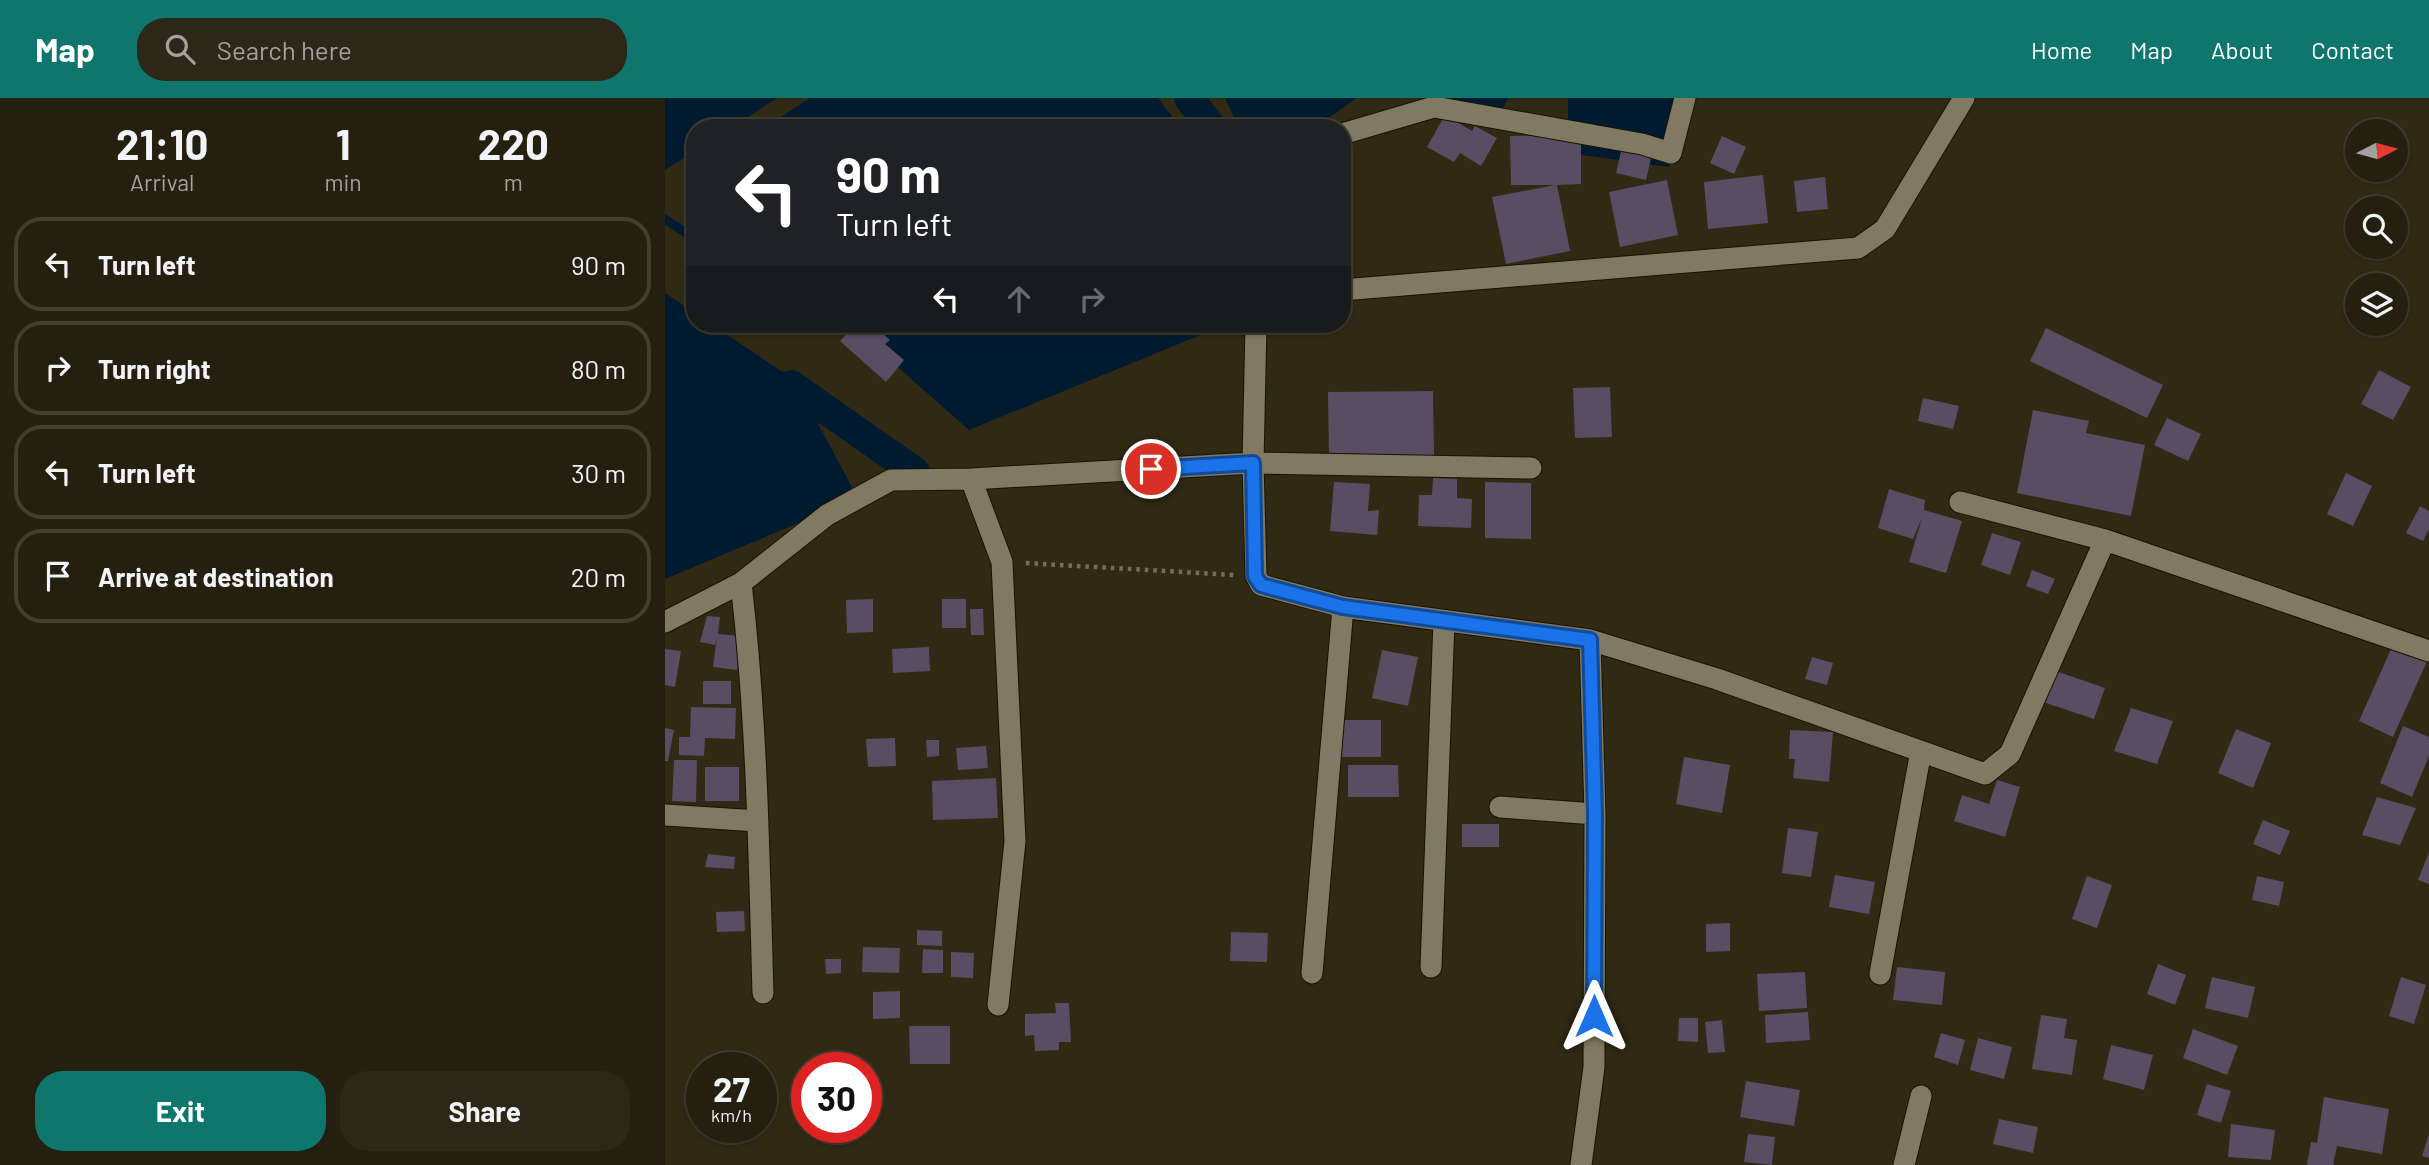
<!DOCTYPE html>
<html lang="en">
<head>
<meta charset="utf-8">
<style>
	:root { --surface:#241f0f; --page:#2c2718; --text:#f1f3f6; --muted:#a3a29e; --line:#413d2f; --accent:#0f766e }
	body { margin:0; font-family:Barlow,sans-serif; background:var(--page); color:var(--text); height:100vh; display:flex; flex-direction:column; font-size:26px; white-space:nowrap }
	* { box-sizing:border-box; margin:0 }
	p { font-size:23px; color:var(--muted) }
	.icon { flex:none; width:38px; height:38px; fill:none; stroke:currentColor; stroke-width:2; stroke-linecap:round; stroke-linejoin:round }
	.map { position:relative; flex:1; overflow:hidden }
	.drawer { display:flex; flex-direction:column; background:var(--surface); width:665px }
	.drawer>* { flex:none }
	.top-card { position:absolute; left:21px; top:21px; width:665px; height:214px; border-radius:28px; box-shadow:0 2px 5px #0004,0 0 0 2px var(--line); background:#202124; color:#fff; overflow:hidden }
	.needle { width:46px; rotate:84deg }
	.tools { position:absolute; left:1680px; top:21px; display:grid; gap:14px }
	.tools a { display:grid; place-items:center; width:63px; height:63px; border-radius:50%; background:var(--surface); box-shadow:0 2px 5px #0004,0 0 0 2px var(--line); font-size:35px }
	.speed { position:absolute; left:21px; top:954px; display:flex; gap:14px; font-size:35px; font-weight:700; text-align:center }
	.speed>* { display:grid; place-content:center; width:91px; height:91px; border-radius:50%; background:var(--surface); box-shadow:0 2px 5px #0004,0 0 0 2px var(--line); line-height:1 }
	.speed small { font-size:18px; font-weight:400 }
	.speed .limit { border:10px solid #d22; background:#fff; color:#111 }
	.pin { position:absolute; display:grid; place-items:center; width:60px; height:60px; color:#fff; margin:-30px; border:4px solid #fff; border-radius:50%; box-shadow:0 2px 7px #0007 }
	.me { position:absolute; width:77px; margin:-38px; rotate:0deg; stroke-linejoin:round; filter:drop-shadow(0 0 5px #0008) }
	.turn { display:flex; align-items:center; gap:24px; height:147px; padding:0 35px; font-size:32px }
	.turn .icon { width:91px; height:91px; stroke-width:2.5 }
	.turn b { display:block; font-size:49px; line-height:60px }
	.lanes { display:flex; align-items:center; height:66px; padding:0 35px; background:#0003; justify-content:center; gap:35px; direction:ltr }
	.lanes .off { opacity:.35 }
	.eta { display:flex; justify-content:space-evenly; align-items:center; height:119px; text-align:center }
	.eta b { font-size:42px; font-weight:700; line-height:49px }
	.cta { display:flex; gap:14px; margin-top:auto; padding:14px 35px }
	.cta a { flex:1; height:80px; border-radius:28px; background:var(--accent); color:#fff; font-size:28px; font-weight:700; line-height:80px; text-align:center }
	.cta a+a { background:var(--page); color:var(--text) }
	ul { padding:0; list-style:none }
	li { display:flex; align-items:center; gap:21px; height:94px; margin:0 14px 10px; padding:0 21px; border:4px solid var(--line); border-radius:28px }
	li div { flex:1 }
	li b { display:block; font-size:26px }
	li em { font-style:normal }
	header { display:flex; align-items:center; gap:42px; box-sizing:border-box; height:98px; padding:0 35px; background:var(--accent); color:#fff }
	header strong { font-size:33px }
	nav { display:flex; gap:38px; margin-inline-start:auto; font-size:24px }
	.search { width:490px; height:63px; background:var(--page); display:flex; align-items:center; gap:18px; box-sizing:border-box; padding:0 24px; border-radius:28px; color:var(--muted); font-size:26px }
	main { display:flex; flex:1; min-height:0 }
	.map>svg:first-child { display:block }
</style>
</head>
<body>
<header>
<strong>Map</strong>
<div class="search"><svg class="icon" aria-label="search" viewBox="0 0 24 24"><circle cx="10" cy="10" r="6"/><path d="M15 15l6 6"/></svg>Search here</div>
<nav><a>Home</a><a>Map</a><a>About</a><a>Contact</a></nav>
</header>
<main>
<section class="drawer">
<div class="eta">
<div><b>21:10</b><p>Arrival</p></div>
<div><b>1</b><p>min</p></div>
<div><b>220</b><p>m</p></div>
</div>
<ul>
<li><svg class="icon" aria-label="left" viewBox="0 0 24 24"><path d="M17 20v-9H6M10 6l-5 5 5 5"/></svg><div><b>Turn left</b></div><em>90 m</em></li>
<li><svg class="icon" aria-label="right" viewBox="0 0 24 24"><path d="M7 20v-9h11M14 6l5 5-5 5"/></svg><div><b>Turn right</b></div><em>80 m</em></li>
<li><svg class="icon" aria-label="left" viewBox="0 0 24 24"><path d="M17 20v-9H6M10 6l-5 5 5 5"/></svg><div><b>Turn left</b></div><em>30 m</em></li>
<li><svg class="icon" aria-label="arrive" viewBox="0 0 24 24"><path d="M6 21V4h12l-3 4 3 4H6"/></svg><div><b>Arrive at destination</b></div><em>20 m</em></li>
</ul>
<div class="cta"><a>Exit</a><a>Share</a></div>
</section>
<div class="map">
<svg width="1764" height="1067" viewBox="0 0 1764 1067">
	<rect width="100%" height="100%" fill="#302914"/>
	<path fill="#001b30" d="M 0,0 L 112,0 L 66,30 L 30,30 L 30,53 L 0,72 Z
		M 145,0 L 493,0 L 516,30 L 99,30 Z
		M 560,0 L 692,0 L 649,30 L 574,30 Z
		M 782,0 L 843,0 L 837,12 Z
		M 903,0 L 1009,0 L 1004,69 L 903,55 Z
		M 0,195 L 30,215 L 30,226 L 46,226 L 161,303 L 153,326 L 193,400 L 0,481 Z
		M 184,226 L 562,226 L 304,332 Z"/>
	<g fill="none" stroke-linecap="round" stroke-linejoin="round">
		<path stroke="#001b30" stroke-width="9" d="M 0,121 L 30,141"/>
		<path stroke="#001b30" stroke-width="30" d="M 524,0 L 547,30
			M 126,287 L 250,374"/>
	</g>
	<path fill="#584d62" d="M 780,17 L 807,33 L 810,28 L 832,40 L 816,68 L 795,55 L 789,64 L 762,49 Z
		M 916,37 L 916,86 L 892,87 L 905,153 L 841,166 L 827,99 L 890,87 L 846,87 L 845,38 Z
		M 1057,38 L 1081,49 L 1069,76 L 1045,65 Z
		M 957,49 L 987,56 L 981,82 L 951,75 Z
		M 1098,77 L 1103,125 L 1043,131 L 1039,84 Z
		M 1160,79 L 1163,111 L 1132,114 L 1129,83 Z
		M 1002,82 L 1013,137 L 955,149 L 944,94 Z
		M 191,226 L 207,226 L 225,242 L 220,246 L 239,262 L 221,284 L 175,243 Z
		M 1381,230 L 1498,287 L 1482,320 L 1365,263 Z
		M 1714,272 L 1746,289 L 1728,322 L 1696,306 Z
		M 945,289 L 947,339 L 910,340 L 908,290 Z
		M 768,293 L 769,357 L 664,358 L 663,294 Z
		M 1258,300 L 1294,308 L 1288,331 L 1253,323 Z
		M 1368,312 L 1424,323 L 1421,335 L 1480,347 L 1466,418 L 1352,395 Z
		M 1502,320 L 1536,336 L 1523,363 L 1489,347 Z
		M 1681,375 L 1707,388 L 1688,428 L 1662,416 Z
		M 768,380 L 792,381 L 792,400 L 807,401 L 806,430 L 753,428 L 754,397 L 767,397 Z
		M 669,384 L 705,386 L 703,413 L 714,412 L 712,437 L 665,433 Z
		M 820,384 L 866,385 L 866,441 L 820,440 Z
		M 1224,391 L 1260,402 L 1259,412 L 1297,423 L 1281,475 L 1244,464 L 1257,420 L 1248,441 L 1213,430 Z
		M 1755,408 L 1764,413 L 1764,431 L 1758,443 L 1741,435 Z
		M 1327,435 L 1356,444 L 1345,477 L 1316,467 Z
		M 1367,472 L 1390,481 L 1383,496 L 1361,488 Z
		M 208,501 L 208,534 L 182,535 L 181,502 Z
		M 277,501 L 301,501 L 301,530 L 277,530 Z
		M 305,511 L 318,511 L 319,537 L 306,537 Z
		M 42,518 L 55,519 L 53,536 L 76,538 L 72,572 L 48,569 L 52,538 L 50,547 L 35,544 Z
		M 1730,542 L 1764,559 L 1728,639 L 1694,623 Z
		M 264,549 L 265,573 L 228,575 L 227,551 Z
		M 0,551 L 16,553 L 10,589 L 0,587 Z
		M 717,552 L 753,559 L 743,608 L 707,600 Z
		M 1147,559 L 1168,565 L 1162,587 L 1140,581 Z
		M 1388,572 L 1440,590 L 1429,621 L 1378,604 Z
		M 38,583 L 66,583 L 66,606 L 38,606 Z
		M 26,609 L 71,610 L 70,641 L 40,640 L 39,658 L 14,657 L 14,639 L 25,639 Z
		M 1466,610 L 1508,623 L 1492,666 L 1449,653 Z
		M 676,622 L 716,622 L 716,659 L 676,659 Z
		M 1738,628 L 1764,639 L 1764,658 L 1747,699 L 1715,685 Z
		M 0,630 L 9,632 L 3,663 L 0,663 Z
		M 1571,631 L 1606,645 L 1588,690 L 1553,675 Z
		M 1125,632 L 1168,634 L 1164,684 L 1128,680 L 1130,661 L 1124,661 Z
		M 230,640 L 231,668 L 203,669 L 201,641 Z
		M 261,642 L 274,642 L 274,658 L 262,659 Z
		M 321,648 L 323,670 L 293,672 L 291,650 Z
		M 1019,659 L 1065,667 L 1057,715 L 1011,706 Z
		M 9,662 L 32,662 L 31,704 L 7,703 Z
		M 683,667 L 733,667 L 734,699 L 683,699 Z
		M 40,669 L 74,669 L 74,703 L 40,703 Z
		M 331,680 L 333,720 L 268,722 L 267,683 Z
		M 1332,682 L 1355,689 L 1340,739 L 1289,723 L 1297,697 L 1324,706 Z
		M 1712,699 L 1751,710 L 1735,747 L 1697,737 Z
		M 1598,722 L 1625,733 L 1615,757 L 1588,746 Z
		M 797,726 L 834,726 L 834,749 L 797,749 Z
		M 1123,730 L 1153,734 L 1146,779 L 1117,775 Z
		M 1764,754 L 1764,786 L 1753,782 Z
		M 43,756 L 70,759 L 69,771 L 40,769 Z
		M 1170,777 L 1210,784 L 1204,816 L 1164,809 Z
		M 1422,778 L 1447,787 L 1432,830 L 1407,821 Z
		M 1592,778 L 1619,784 L 1614,808 L 1587,802 Z
		M 79,813 L 80,833 L 52,834 L 51,814 Z
		M 1065,825 L 1065,853 L 1041,854 L 1041,826 Z
		M 252,832 L 277,833 L 277,848 L 252,847 Z
		M 566,834 L 603,835 L 602,864 L 565,863 Z
		M 198,849 L 235,850 L 234,875 L 197,874 Z
		M 258,851 L 278,852 L 278,875 L 257,875 Z
		M 286,854 L 309,855 L 308,880 L 286,879 Z
		M 160,861 L 176,861 L 176,875 L 161,876 Z
		M 1493,866 L 1521,877 L 1510,907 L 1482,896 Z
		M 1232,869 L 1280,874 L 1277,907 L 1228,902 Z
		M 1140,874 L 1142,910 L 1094,913 L 1092,876 Z
		M 1547,879 L 1590,889 L 1583,920 L 1540,910 Z
		M 1736,879 L 1761,887 L 1749,926 L 1724,918 Z
		M 235,893 L 235,920 L 208,921 L 208,894 Z
		M 390,905 L 404,905 L 406,944 L 394,944 L 394,952 L 370,953 L 369,937 L 360,938 L 360,916 L 391,915 Z
		M 1143,914 L 1145,942 L 1101,945 L 1100,917 Z
		M 1376,917 L 1402,921 L 1399,940 L 1412,942 L 1407,977 L 1367,971 Z
		M 1014,920 L 1033,920 L 1033,944 L 1013,943 Z
		M 1057,922 L 1060,954 L 1043,955 L 1040,924 Z
		M 244,928 L 285,928 L 285,966 L 245,966 Z
		M 1528,931 L 1573,948 L 1562,977 L 1518,960 Z
		M 1276,935 L 1300,942 L 1293,967 L 1269,959 Z
		M 1313,940 L 1347,949 L 1339,981 L 1305,972 Z
		M 1446,947 L 1488,957 L 1479,992 L 1438,981 Z
		M 1081,983 L 1135,992 L 1129,1028 L 1075,1019 Z
		M 1542,986 L 1566,993 L 1556,1025 L 1532,1017 Z
		M 1659,999 L 1724,1011 L 1717,1056 L 1672,1048 L 1668,1067 L 1642,1067 L 1646,1044 L 1652,1045 Z
		M 1334,1021 L 1373,1029 L 1368,1055 L 1328,1046 Z
		M 1566,1026 L 1610,1032 L 1606,1062 L 1563,1059 Z
		M 1083,1036 L 1110,1039 L 1107,1067 L 1079,1064 Z
		M 1764,1036 L 1764,1060 L 1757,1058 Z"/>
	<g fill="none" stroke-linecap="round" stroke-linejoin="round">
		<g stroke="#181201" stroke-width="23">
			<path id="minor" d="M 677,36 L 769,9 L 977,46 L 1006,55 L 1020,0
				M 677,192 L 1193,150 L 1220,131 L 1299,0
				M 591,226 L 588,365 L 591,478 L 596,487 L 678,509 L 925,542 L 1052,581 L 1320,676 L 1345,656 L 1440,442
				M 306,381 L 337,464 L 350,743 L 333,907
				M 1295,404 L 1440,442 L 1764,553
				M 76,485 C 92,621 94,758 98,895
				M 0,524 L 76,485 L 162,417 L 226,382 L 306,381 L 588,365 L 866,370
				M 835,709 L 930,716
				M 0,717 L 93,723
				M 766,869 L 779,523
				M 647,875 L 678,509
				M 1215,876 L 1256,653
				M 916,1067 L 929,969 L 930,716 L 925,542
				M 1239,1067 L 1256,998"/>
		</g>
		<path stroke="#756e5c" stroke-width="4.5" stroke-dasharray="3.5 5" stroke-linecap="butt" d="M 361,465 L 569,477"/>
		<use href="#minor" stroke="#817961" stroke-width="21"/>
	</g>
	<g fill="none" stroke-linecap="round" stroke-linejoin="round">
		<g stroke="#114b97" stroke-width="18">
			<path id="route" d="M 486,371 L 588,365 L 590,478 L 596,487 L 678,509 L 925,542 L 930,716 L 929,918"/>
		</g>
		<use href="#route" stroke="#1a73e8" stroke-width="12"/>
	</g>
</svg>
<div class="tools">
<a><svg class="needle" viewBox="-14 -14 28 28"><path d="M0-13l5 13h-10z" fill="#e53935"/><path d="M0 13l5-13h-10z" fill="#a3a29e"/></svg></a>
<a><svg class="icon" aria-label="search" viewBox="0 0 24 24"><circle cx="10" cy="10" r="6"/><path d="M15 15l6 6"/></svg></a>
<a><svg class="icon" aria-label="layers" viewBox="0 0 24 24"><path d="M12 4l9 5-9 5-9-5zM3 14l9 5 9-5"/></svg></a>
</div>
<div class="speed"><div>27<small>km/h</small></div><div class="limit">30</div></div>
<div class="pin" style="left:486px;top:371px;background:#d93025"><svg class="icon" aria-label="arrive" viewBox="0 0 24 24"><path d="M6 21V4h12l-3 4 3 4H6"/></svg></div>
<svg class="me" style="left:929px;top:918px" viewBox="-20 -20 40 40"><path d="M0-17L14 15 0 8-14 15z" fill="#1a73e8" stroke="#fff" stroke-width="4"/></svg>
<div class="top-card">
<div class="turn"><svg class="icon" aria-label="left" viewBox="0 0 24 24"><path d="M17 20v-9H6M10 6l-5 5 5 5"/></svg><div><b>90 m</b>Turn left</div></div>
<div class="lanes"><svg class="icon" aria-label="left" viewBox="0 0 24 24"><path d="M17 20v-9H6M10 6l-5 5 5 5"/></svg><svg class="icon off" aria-label="ahead" viewBox="0 0 24 24"><path d="M12 20V5M6 11l6-6 6 6"/></svg><svg class="icon off" aria-label="right" viewBox="0 0 24 24"><path d="M7 20v-9h11M14 6l5 5-5 5"/></svg></div>
</div>
</div>
</main>
</body>
</html>
